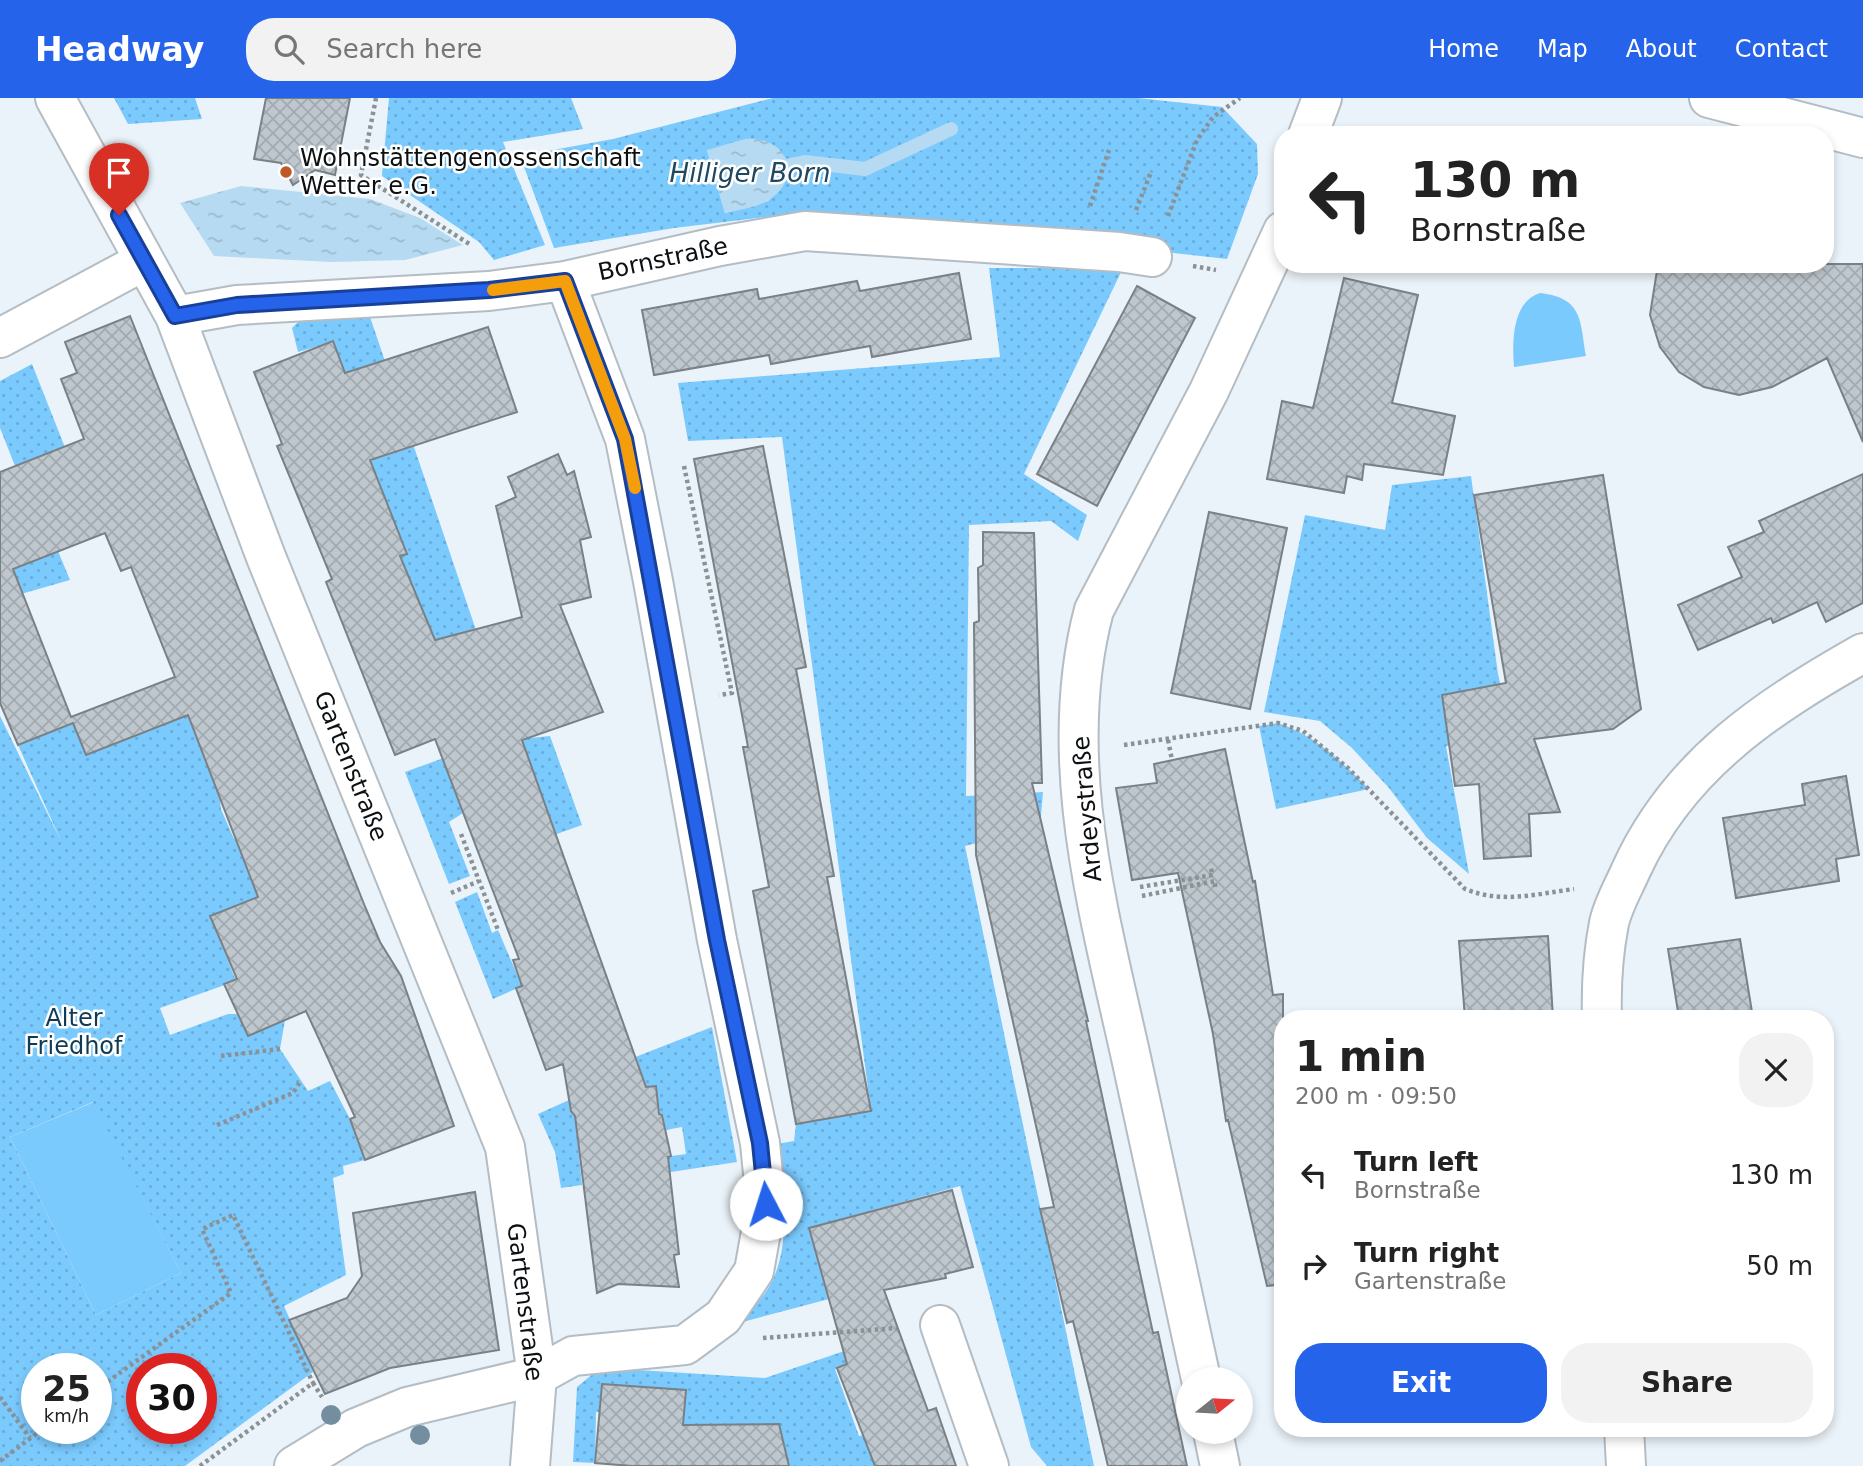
<!DOCTYPE html>
<html lang="en">
<head>
<meta charset="utf-8">
<style>
	:root { --surface:#fff; --page:#f2f2f2; --text:#222; --muted:#767676; --accent:#2563eb }
	body { margin:0; font-family:"DejaVu Sans",sans-serif; background:var(--page); color:var(--text); height:100vh; display:flex; flex-direction:column; font-size:26px; white-space:nowrap }
	* { box-sizing:border-box; margin:0 }
	p { font-size:23px; color:var(--muted) }
	.icon { flex:none; width:38px; height:38px; fill:none; stroke:currentColor; stroke-width:2; stroke-linecap:round; stroke-linejoin:round }
	.map { position:relative; flex:1; overflow:hidden }
	.drawer { position:absolute; left:1274px; top:912px; width:560px; height:427px; display:flex; flex-direction:column; background:var(--surface); border-radius:28px; box-shadow:0 4px 10px #0003 }
	.drawer>* { flex:none }
	.hud { position:absolute; left:1274px; top:28px; width:560px; height:147px; border-radius:28px; box-shadow:0 4px 10px #0003; background:#fff; color:var(--text); overflow:hidden }
	.needle { width:46px; rotate:72deg }
	.buttons { position:absolute; left:1176px; top:1269px; display:grid; gap:14px }
	.buttons a { display:grid; place-items:center; width:77px; height:77px; border-radius:50%; background:var(--surface); box-shadow:0 4px 10px #0003; font-size:35px }
	.speed { position:absolute; left:21px; top:1255px; display:flex; gap:14px; font-size:35px; font-weight:700; text-align:center }
	.speed>* { display:grid; place-content:center; width:91px; height:91px; border-radius:50%; background:var(--surface); box-shadow:0 4px 10px #0003; line-height:1 }
	.speed small { font-size:18px; font-weight:400 }
	.speed .limit { border:10px solid #d22; background:#fff; color:#111 }
	.pin { position:absolute; display:grid; place-items:center; width:60px; height:60px; color:#fff; margin:-72px -30px; border-radius:50% 50% 50% 0; rotate:-45deg; box-shadow:0 0 7px #0007 }
	.pin .icon { rotate:45deg }
	.me { position:absolute; width:77px; margin:-38px; rotate:355deg; stroke-linejoin:round; filter:drop-shadow(0 0 5px #0008) }
	.turn { display:flex; align-items:center; gap:24px; height:147px; padding:0 21px; font-size:32px }
	.turn .icon { width:91px; height:91px; stroke-width:2.5 }
	.turn b { display:block; font-size:49px; line-height:60px }
	.round { display:grid; place-items:center; flex:none; width:74px; height:74px; border-radius:28px; background:var(--page) }
	.summary { display:flex; align-items:center; justify-content:space-between; height:119px; padding:0 21px }
	h1 { font-size:42px; font-weight:700; line-height:52px }
	.primary-button { display:flex; gap:14px; margin-top:auto; padding:14px 21px }
	.primary-button a { flex:1; height:80px; border-radius:28px; background:var(--accent); color:#fff; font-size:28px; font-weight:700; line-height:80px; text-align:center }
	.primary-button a+a { background:var(--page); color:var(--text) }
	ul { padding:0; list-style:none }
	li { display:flex; align-items:center; gap:21px; height:91px; padding:0 21px }
	li div { flex:1 }
	li b { display:block; font-size:26px }
	li em { font-style:normal }
	header { display:flex; align-items:center; gap:42px; box-sizing:border-box; height:98px; padding:0 35px; background:var(--accent); color:#fff }
	header strong { font-size:33px }
	nav { display:flex; gap:38px; margin-inline-start:auto; font-size:24px }
	.search { width:490px; height:63px; background:var(--page); display:flex; align-items:center; gap:18px; box-sizing:border-box; padding:0 24px; border-radius:28px; color:var(--muted); font-size:26px }
	.map>svg:first-child { display:block }
</style>
</head>
<body>
<header>
<strong>Headway</strong>
<div class="search"><svg class="icon" aria-label="search" viewBox="0 0 24 24"><circle cx="10" cy="10" r="6"/><path d="M15 15l6 6"/></svg>Search here</div>
<nav><a>Home</a><a>Map</a><a>About</a><a>Contact</a></nav>
</header>
<div class="map">
<svg width="1863" height="1368" viewBox="0 0 1863 1368">
	<defs>
		<pattern id="park-dots" width="8" height="8" patternUnits="userSpaceOnUse" patternTransform="scale(1.75)"><rect width="8" height="8" fill="#7bcafe"/><path d="M2 2h.1M6 6h.1" fill="none" stroke="#69acd9" stroke-width="1.8" stroke-linecap="round"/></pattern>
		<pattern id="water-ripples" width="26" height="14" patternUnits="userSpaceOnUse" patternTransform="scale(1.75)"><rect width="26" height="14" fill="#b6daf2"/><path d="M2 4q2-2 4 0t4 0M15 11q2-2 4 0t4 0" fill="none" stroke="#9bbace"/></pattern>
		<pattern id="building-cross-hatch" width="8" height="8" patternUnits="userSpaceOnUse" patternTransform="scale(1.75)"><rect width="8" height="8" fill="#bec7cd"/><path d="M0 0l8 8M0 8l8-8" fill="none" stroke="#a2aaaf"/></pattern>
	</defs>
	<rect width="100%" height="100%" fill="#eaf3f9"/>
	<path fill="#7bcafe" d="M 1540,195 C 1583,200 1580,222 1586,258 L 1514,269 C 1512,243 1512,204 1540,195 Z
		M 94,1004 L 181,1175 L 96,1217 L 10,1039 Z"/>
	<path fill="url(#park-dots)" fill-rule="evenodd" d="M 114,0 L 195,0 L 202,21 L 128,26 Z
		M 389,0 L 571,0 L 583,31 L 503,44 L 545,147 L 494,162 L 479,144 L 382,78 Z
		M 773,0 L 1138,0 L 1222,9 L 1257,46 L 1258,76 L 1227,161 L 809,114 L 674,130 L 554,150 L 520,58 L 613,41 ZM 707,52 L 784,86 L 768,103 L 725,115 Z
		M 989,170 L 1123,170 L 1024,376 L 1087,417 L 1078,443 L 1051,423 L 969,427 L 966,698 L 1043,694 L 1040,729 L 965,748 L 1094,1368 L 1047,1368 L 1031,1349 L 960,1088 L 810,1130 L 829,1201 L 739,1225 C 748,1215 759,1204 767,1192 C 794,1150 782,1092 777,1046 L 794,1043 L 796,1026 L 871,1013 L 782,339 L 688,343 L 678,285 L 1000,259 Z
		M 368,213 L 476,532 L 435,541 L 400,458 L 407,455 L 352,318 L 361,315 L 333,244 L 298,254 L 292,230 L 303,219 Z
		M 32,266 L 81,390 L 58,453 L 70,482 L 21,496 L 0,443 L 23,365 L 15,368 L 0,330 L 0,283 Z
		M 1471,378 L 1498,576 L 1513,640 L 1446,648 L 1469,776 L 1427,740 L 1389,690 L 1352,650 L 1320,623 L 1264,614 L 1305,417 L 1385,432 L 1392,387 Z
		M 188,616 L 219,692 L 221,711 L 234,741 L 246,737 L 269,795 L 210,818 L 236,883 L 160,910 L 170,937 L 228,916 L 238,916 L 248,938 L 285,922 L 280,951 L 308,993 L 330,983 L 350,1021 L 365,1062 L 343,1068 L 344,1076 L 333,1080 L 346,1177 L 284,1208 L 313,1274 L 185,1368 L 0,1368 L 0,618 L 61,743 L 18,647 L 73,625 L 86,657 ZM 93,1004 L 181,1175 L 96,1217 L 10,1039 ZM 37,1270 L 96,1270 L 96,1330 L 37,1330 ZM 142,1270 L 201,1270 L 201,1330 L 142,1330 Z
		M 1278,625 C 1315,637 1342,664 1369,691 L 1276,711 L 1259,628 Z
		M 526,630 L 530,640 L 550,638 L 582,727 L 554,737 L 452,685 L 463,715 L 449,724 L 470,778 L 449,786 L 405,674 Z
		M 477,794 L 492,835 L 498,832 L 522,888 L 493,901 L 455,804 Z
		M 712,929 L 737,1064 L 664,1075 L 664,1059 L 686,1056 L 682,1029 L 666,1032 L 663,1017 L 659,1016 L 655,988 L 596,994 L 569,985 Z
		M 569,1002 L 575,1018 L 582,1087 L 561,1090 L 555,1054 L 538,1016 Z
		M 859,1248 L 864,1260 L 835,1271 L 859,1338 L 864,1337 L 875,1368 L 789,1368 L 779,1326 L 739,1326 L 682,1344 L 686,1292 L 602,1286 L 599,1314 L 596,1314 L 595,1365 L 573,1364 L 577,1289 L 595,1274 L 607,1270 L 765,1280 Z"/>
	<path fill="url(#water-ripples)" d="M 745,41 C 788,38 805,80 767,103 C 755,110 739,112 725,115 L 707,52 Z
		M 241,88 L 370,101 L 420,120 L 463,147 L 405,162 L 330,164 L 214,158 L 180,105 Z"/>
	<g fill="none" stroke-linecap="round" stroke-linejoin="round">
		<path stroke="#b6daf2" stroke-width="14" d="M 770,71 L 805,64 L 865,71 L 951,31"/>
	</g>
	<path fill="url(#building-cross-hatch)" stroke="#798186" stroke-width="2" fill-rule="evenodd" d="M 266,0 L 350,0 L 335,77 L 315,72 L 293,87 L 281,65 L 254,61 Z
		M 1658,166 L 1863,166 L 1863,344 L 1827,260 L 1772,289 L 1739,297 L 1704,289 L 1679,274 L 1660,249 L 1650,217 Z
		M 959,175 L 971,241 L 872,259 L 870,248 L 771,266 L 769,257 L 654,277 L 642,212 L 757,191 L 759,201 L 857,183 L 860,193 Z
		M 1344,180 L 1418,197 L 1392,305 L 1455,318 L 1443,377 L 1364,366 L 1362,382 L 1347,378 L 1344,395 L 1267,381 L 1282,303 L 1313,310 Z
		M 1137,188 L 1195,220 L 1097,408 L 1037,376 Z
		M 130,218 L 364,806 L 380,844 L 401,878 L 454,1028 L 365,1062 L 350,1021 L 355,1019 L 306,913 L 248,938 L 224,886 L 237,881 L 210,818 L 258,799 L 188,617 L 86,657 L 73,625 L 18,647 L 0,605 L 0,374 L 84,341 L 61,281 L 77,275 L 65,244 ZM 105,435 L 121,473 L 131,469 L 175,579 L 71,619 L 13,471 Z
		M 488,229 L 517,314 L 370,362 L 407,456 L 400,458 L 435,542 L 522,519 L 496,408 L 516,399 L 508,379 L 558,356 L 567,377 L 574,373 L 591,439 L 580,442 L 591,499 L 560,507 L 603,614 L 522,642 L 646,989 L 656,988 L 659,1016 L 662,1017 L 671,1058 L 668,1059 L 679,1156 L 674,1157 L 679,1189 L 618,1186 L 597,1195 L 575,1018 L 571,1013 L 563,966 L 546,972 L 516,890 L 522,888 L 513,862 L 519,861 L 435,641 L 395,657 L 326,484 L 332,481 L 277,348 L 282,346 L 254,274 L 333,243 L 345,275 Z
		M 763,348 L 806,569 L 796,571 L 834,778 L 827,779 L 871,1013 L 796,1026 L 753,793 L 769,789 L 743,649 L 748,649 L 694,361 Z
		M 1863,376 L 1863,505 L 1826,524 L 1817,504 L 1773,525 L 1771,520 L 1698,552 L 1678,507 L 1742,479 L 1728,449 L 1764,434 L 1759,423 Z
		M 1603,377 L 1641,611 L 1613,631 L 1534,641 L 1560,714 L 1529,716 L 1531,758 L 1484,761 L 1479,686 L 1455,688 L 1442,597 L 1506,585 L 1474,397 Z
		M 1209,414 L 1287,430 L 1250,611 L 1171,595 Z
		M 983,434 L 1034,435 L 1042,685 L 1032,685 L 1088,923 L 1086,923 L 1153,1235 L 1158,1234 L 1187,1368 L 1108,1368 L 1073,1223 L 1067,1225 L 1040,1111 L 1054,1109 L 976,757 L 974,525 L 979,523 L 978,470 L 983,467 Z
		M 1225,651 L 1253,784 L 1255,783 L 1273,897 L 1283,896 L 1283,1186 L 1267,1188 L 1228,1022 L 1226,1023 L 1213,936 L 1178,775 L 1132,782 L 1116,690 L 1157,685 L 1154,666 Z
		M 1846,678 L 1859,757 L 1836,761 L 1839,783 L 1736,800 L 1723,720 L 1805,707 L 1802,686 Z
		M 1548,838 L 1553,920 L 1465,920 L 1459,843 Z
		M 1740,841 L 1753,920 L 1679,920 L 1668,851 Z
		M 952,1092 L 973,1169 L 945,1176 L 946,1180 L 884,1192 L 928,1313 L 936,1310 L 956,1368 L 875,1368 L 837,1270 L 847,1266 L 809,1130 Z
		M 475,1094 L 499,1252 L 390,1270 L 325,1296 L 289,1222 L 347,1200 L 362,1178 L 353,1115 Z
		M 602,1286 L 686,1292 L 683,1327 L 779,1326 L 789,1368 L 632,1368 L 595,1365 Z"/>
	<g fill="none" stroke-linecap="round" stroke-linejoin="round">
		<g stroke="#b4bdc3" stroke-width="42">
			<path id="minor" d="M 55,0 L 175,218 L 266,459 L 505,1049 L 537,1278 L 530,1368
				M 1709,0 L 1863,40
				M 1308,37 L 1322,0
				M 175,218 L 237,207 L 489,193 L 565,183 L 720,148 L 805,133 L 1119,154 L 1152,159
				M 0,240 L 144,163
				M 1602,920 C 1601,889 1603,856 1609,825 C 1613,807 1624,788 1631,772 C 1679,667 1766,610 1863,555
				M 940,1227 L 989,1368
				M 1201,1281 C 1177,1172 1154,1064 1130,955 C 1098,811 1055,659 1094,512 L 1209,293 L 1283,133
				M 1624,1330 L 1626,1368
				M 1213,1334 L 1220,1368
				M 294,1368 L 356,1330 L 407,1309 L 537,1278 L 573,1258 L 685,1247 L 723,1219 L 754,1173 L 766,1106 L 760,1045 L 717,842 L 653,483 L 625,341 L 565,183"/>
		</g>
		<path stroke="#8b9296" stroke-width="4.5" stroke-dasharray="3.5 3.5" stroke-linecap="butt" d="M 376,0 L 361,77 L 471,147
			M 1090,108 L 1109,52
			M 1136,112 L 1151,74
			M 1168,118 L 1197,42 L 1213,19 L 1240,0
			M 1193,168 L 1216,172
			M 684,368 L 732,595 L 719,597
			M 1168,642 L 1172,662
			M 1124,647 L 1278,625 L 1303,633 L 1348,670 L 1465,791 C 1502,806 1536,796 1574,791
			M 461,736 L 498,832
			M 1140,789 L 1213,777 L 1210,768
			M 451,795 L 479,783
			M 1142,798 L 1215,783 L 1215,792
			M 221,958 L 280,951
			M 217,1027 L 293,995 L 300,984
			M 763,1240 L 897,1230
			M 96,1292 L 231,1195 L 202,1131 L 233,1117 L 313,1285
			M 0,1299 L 30,1340
			M 0,1363 L 44,1330
			M 200,1368 L 313,1285 L 322,1299"/>
		<use href="#minor" stroke="#fff" stroke-width="38"/>
	</g>
	<g fill="#738e9e">
		<circle cx="331" cy="1317" r="10"/>
		<circle cx="420" cy="1337" r="10"/>
	</g>
	<g fill="none" stroke-linecap="round" stroke-linejoin="round">
		<g stroke="#184099" stroke-width="18">
			<path id="route" d="M 119,117 L 175,218 L 237,207 L 489,192 L 565,183 L 625,341 L 717,842 L 760,1045 L 766,1106"/>
		</g>
		<use href="#route" stroke="#2563eb" stroke-width="12"/>
		<path stroke="#f59e0b" stroke-width="12" d="M 493,192 L 565,183 L 625,341 L 635,390"/>
	</g>
	<circle fill="#be5a26" stroke="#fff" stroke-width="2.5" cx="286" cy="74" r="7"/>
	<g text-anchor="middle" stroke-width="5" stroke-linejoin="round" paint-order="stroke">
		<g font-size="24" fill="#0d1012" stroke="#fff" text-anchor="start">
			<text x="300" y="68">Wohnstättengenossenschaft<tspan x="300" dy="28">Wetter e.G.</tspan></text>
		</g>
		<g font-size="24" fill="#0d1012" stroke="#fff">
			<text transform="translate(663 161) rotate(-12)" y="8">Bornstraße</text>
			<text transform="translate(351 668) rotate(68)" y="8">Gartenstraße</text>
			<text transform="translate(1087 711) rotate(-95)" y="8">Ardeystraße</text>
			<text transform="translate(525 1204) rotate(83)" y="8">Gartenstraße</text>
		</g>
		<g font-size="24" fill="#113b53" stroke="#fff">
			<text x="74" y="928">Alter<tspan x="74" dy="28">Friedhof</tspan></text>
		</g>
		<g font-size="26" font-style="italic" fill="#204861" stroke="#fff">
			<text x="750" y="84">Hilliger Born</text>
		</g>
	</g>
</svg>
<div class="buttons">
<a><svg class="needle" viewBox="-14 -14 28 28"><path d="M0-13l5 13h-10z" fill="#e53935"/><path d="M0 13l5-13h-10z" fill="#767676"/></svg></a>
</div>
<div class="speed"><div>25<small>km/h</small></div><div class="limit">30</div></div>
<div class="pin" style="left:119px;top:117px;background:#d93025"><svg class="icon" aria-label="arrive" viewBox="0 0 24 24"><path d="M6 21V4h12l-3 4 3 4H6"/></svg></div>
<svg class="me" style="left:766px;top:1106px" viewBox="-20 -20 40 40"><circle r="19" fill="#fff"/><path d="M0-13L10 11 0 6-10 11z" fill="#2563eb"/></svg>
<div class="hud">
<div class="turn"><svg class="icon" aria-label="left" viewBox="0 0 24 24"><path d="M17 20v-9H6M10 6l-5 5 5 5"/></svg><div><b>130 m</b>Bornstraße</div></div>
</div>
<section class="drawer">
<div class="summary"><div><h1>1 min</h1><p>200 m · 09:50</p></div><a class="round"><svg class="icon" aria-label="close" viewBox="0 0 24 24"><path d="M6 6l12 12M18 6L6 18"/></svg></a></div>
<ul>
<li><svg class="icon" aria-label="left" viewBox="0 0 24 24"><path d="M17 20v-9H6M10 6l-5 5 5 5"/></svg><div><b>Turn left</b><p>Bornstraße</p></div><em>130 m</em></li>
<li><svg class="icon" aria-label="right" viewBox="0 0 24 24"><path d="M7 20v-9h11M14 6l5 5-5 5"/></svg><div><b>Turn right</b><p>Gartenstraße</p></div><em>50 m</em></li>
</ul>
<div class="primary-button"><a>Exit</a><a>Share</a></div>
</section>
</div>
</body>
</html>
